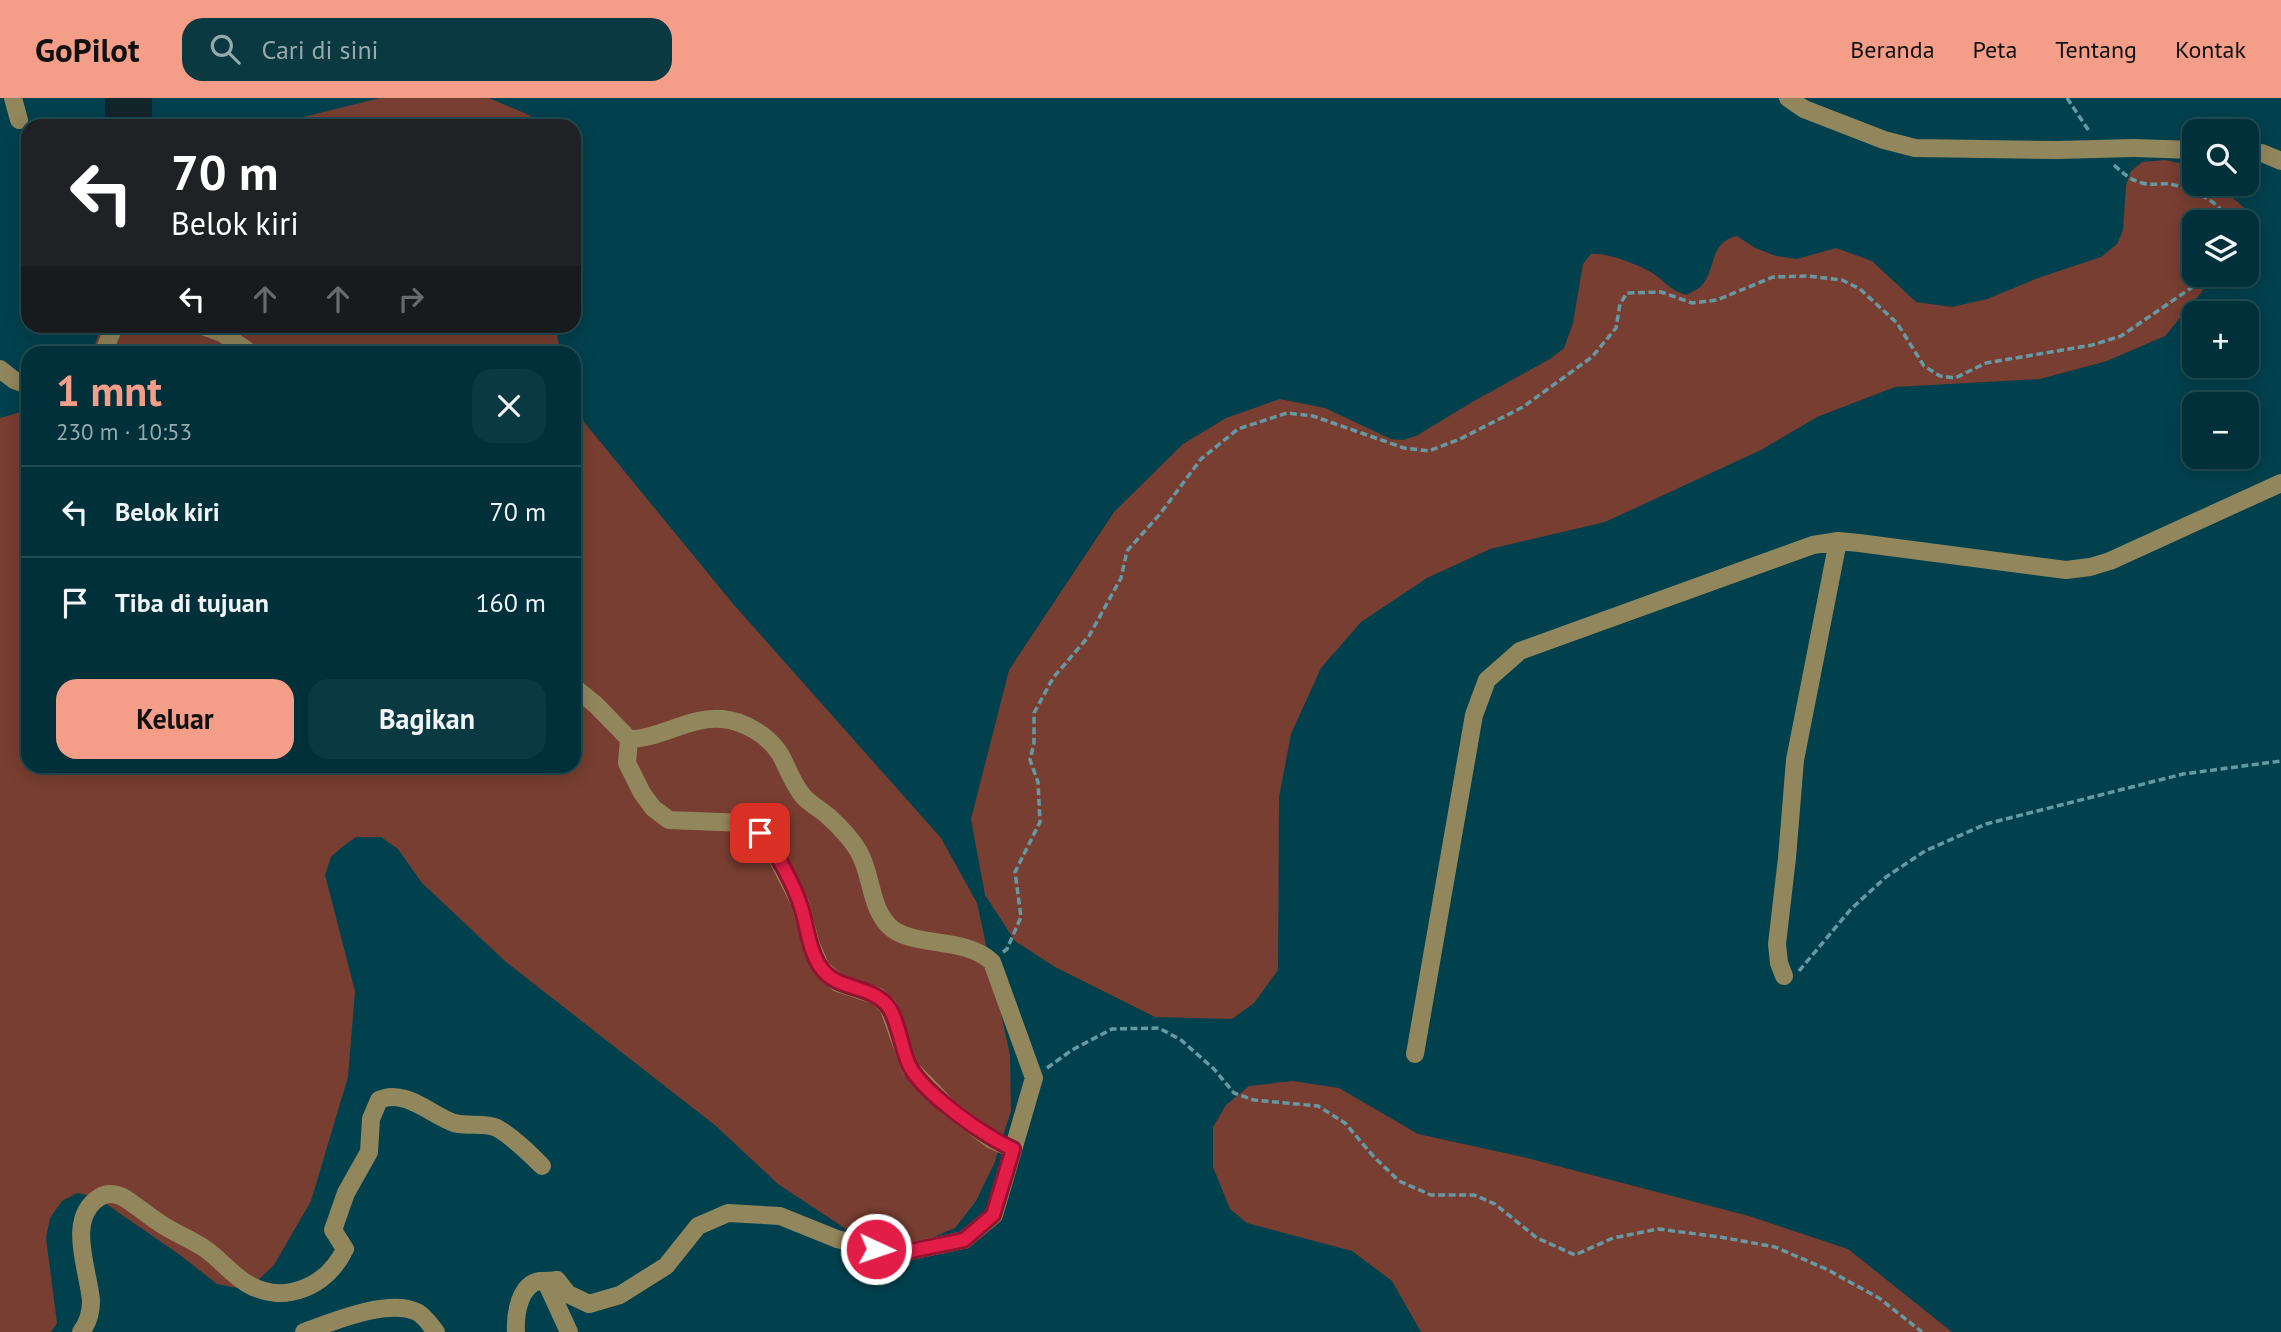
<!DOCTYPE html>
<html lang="id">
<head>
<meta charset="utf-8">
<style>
	:root { --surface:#00313a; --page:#0a3942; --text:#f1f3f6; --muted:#95a9af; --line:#224c54; --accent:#f49e89 }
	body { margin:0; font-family:"PT Sans",sans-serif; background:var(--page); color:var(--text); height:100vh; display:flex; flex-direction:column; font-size:26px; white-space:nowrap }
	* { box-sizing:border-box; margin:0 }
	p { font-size:23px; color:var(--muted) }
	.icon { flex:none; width:38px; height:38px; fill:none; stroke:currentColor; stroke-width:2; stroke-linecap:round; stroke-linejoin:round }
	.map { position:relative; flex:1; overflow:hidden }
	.details { position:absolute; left:21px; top:248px; width:560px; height:427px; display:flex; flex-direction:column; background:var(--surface); border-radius:21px; box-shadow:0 4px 18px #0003,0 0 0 2px var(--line) }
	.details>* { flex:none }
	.hud { position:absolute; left:21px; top:21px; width:560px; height:214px; border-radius:21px; box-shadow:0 4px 18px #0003,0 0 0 2px var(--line); background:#202124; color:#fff; overflow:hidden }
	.controls { position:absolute; left:2182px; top:21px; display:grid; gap:14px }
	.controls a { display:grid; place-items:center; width:77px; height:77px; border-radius:14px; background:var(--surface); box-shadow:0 4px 18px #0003,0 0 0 2px var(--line); font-size:35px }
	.pin { position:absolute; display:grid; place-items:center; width:60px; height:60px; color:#fff; margin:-30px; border-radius:14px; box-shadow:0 4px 10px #0006 }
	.me { position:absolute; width:77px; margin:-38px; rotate:93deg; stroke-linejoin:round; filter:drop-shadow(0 0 5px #0008) }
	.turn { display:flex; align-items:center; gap:24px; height:147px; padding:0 35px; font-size:32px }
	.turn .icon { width:91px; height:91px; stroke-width:2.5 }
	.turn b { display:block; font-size:49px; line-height:60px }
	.lanes { display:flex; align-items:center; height:66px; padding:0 35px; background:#0003; justify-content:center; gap:35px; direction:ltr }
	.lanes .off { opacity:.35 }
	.round { display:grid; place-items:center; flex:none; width:74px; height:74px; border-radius:21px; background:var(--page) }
	.overview { display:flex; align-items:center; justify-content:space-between; height:119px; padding:0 35px }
	h1 { font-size:42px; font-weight:700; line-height:52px; color:var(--accent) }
	.button { display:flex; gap:14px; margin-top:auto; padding:14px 35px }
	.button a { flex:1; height:80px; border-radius:21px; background:var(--accent); color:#111; font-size:28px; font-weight:700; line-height:80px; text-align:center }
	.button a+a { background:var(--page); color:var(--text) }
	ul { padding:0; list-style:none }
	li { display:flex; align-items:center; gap:21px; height:91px; padding:0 35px; border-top:2px solid var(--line) }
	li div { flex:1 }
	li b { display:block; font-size:26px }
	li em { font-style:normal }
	header { display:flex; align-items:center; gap:42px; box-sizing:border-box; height:98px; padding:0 35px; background:var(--accent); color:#111 }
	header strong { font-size:33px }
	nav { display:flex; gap:38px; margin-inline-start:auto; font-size:24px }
	.search { width:490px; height:63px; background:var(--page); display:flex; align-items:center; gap:18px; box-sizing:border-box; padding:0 24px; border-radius:21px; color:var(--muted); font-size:26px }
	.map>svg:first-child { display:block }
</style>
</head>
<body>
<header>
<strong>GoPilot</strong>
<div class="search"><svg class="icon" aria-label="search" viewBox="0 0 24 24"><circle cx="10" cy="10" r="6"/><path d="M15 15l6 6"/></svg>Cari di sini</div>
<nav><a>Beranda</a><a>Peta</a><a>Tentang</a><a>Kontak</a></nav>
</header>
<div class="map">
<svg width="2281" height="1234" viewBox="0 0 2281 1234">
	<rect width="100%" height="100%" fill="#00414d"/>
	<path fill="#783e31" d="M 380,0 L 489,0 L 529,17 L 541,28 L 267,28 Z
		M 2165,62 L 2194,68 L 2194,86 L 2215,86 C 2233,101 2267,121 2257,148 C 2254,155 2253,157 2247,161 L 2247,124 L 2194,124 L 2194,177 L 2213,177 L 2200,196 L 2165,238 L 2107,263 L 2040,281 L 1895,289 L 1817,319 L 1761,352 L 1605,424 L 1490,451 L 1427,480 L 1361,524 L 1321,570 L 1291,636 L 1279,699 L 1278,872 L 1254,905 L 1232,921 L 1155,919 L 1055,869 L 1015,843 L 985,797 L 971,721 L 1009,572 L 1114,414 L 1183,346 L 1226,320 L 1280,301 L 1325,310 L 1391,341 L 1403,342 L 1416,338 L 1474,303 L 1550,261 L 1564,250 L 1573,225 L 1583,166 L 1591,156 C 1606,154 1636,166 1649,173 C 1665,182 1668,192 1687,197 C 1691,194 1699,191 1702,187 C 1717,170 1708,145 1737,138 L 1755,150 L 1776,158 L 1797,161 L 1836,150 L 1872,163 L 1916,204 L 1952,209 L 1987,201 L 2038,180 L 2101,159 L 2117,146 L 2123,132 L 2126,87 L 2131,73 L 2142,64 Z
		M 101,228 L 555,228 L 561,255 L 92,256 Z
		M 574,295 L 584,324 L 734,507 L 941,740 L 977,805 L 1010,957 L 1011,1013 L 994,1066 L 976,1103 L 955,1130 L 926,1142 L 895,1150 L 855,1137 L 778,1086 L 716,1028 L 506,864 L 422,785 L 398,751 L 381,739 L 356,739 L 342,749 L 331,759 L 325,777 L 355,893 L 348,979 L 311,1103 L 274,1167 L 257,1183 L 237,1190 L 217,1186 L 180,1157 L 96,1099 L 77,1095 L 62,1103 L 50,1120 L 46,1140 L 57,1225 L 51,1234 L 0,1234 L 0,320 L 28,312 L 28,668 L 574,668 Z
		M 1293,983 L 1339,990 L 1418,1036 L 1523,1059 L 1749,1118 L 1848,1151 L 1952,1234 L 1421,1234 L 1392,1183 L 1352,1153 L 1247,1125 L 1230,1111 L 1213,1069 L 1213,1029 L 1226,1007 L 1249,988 Z"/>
	<path fill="#12252a" d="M 105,0 L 152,0 L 152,28 L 105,28 Z"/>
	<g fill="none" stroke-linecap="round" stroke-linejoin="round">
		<path stroke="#6699a3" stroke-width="3.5" stroke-dasharray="7 3.5" stroke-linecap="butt" d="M 2067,0 L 2089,33
			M 2114,67 C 2123,75 2130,82 2142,85 C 2151,88 2161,85 2170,86 C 2189,90 2224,104 2227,124
			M 1003,854 L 1007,851 L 1021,819 L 1015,774 L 1040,724 L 1038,684 L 1030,662 L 1034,645 L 1034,615 L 1053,580 L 1089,538 L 1121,480 L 1127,453 L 1160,416 L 1201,361 L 1238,331 L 1287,315 L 1313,318 L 1404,350 L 1429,353 L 1460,341 L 1523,309 L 1592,259 L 1616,230 L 1620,206 L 1627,195 L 1661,194 L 1692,205 L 1717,202 L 1773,179 L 1808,178 L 1842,182 L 1860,191 L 1897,225 L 1924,268 L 1940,278 L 1955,280 L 1986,265 L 2092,247 L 2121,238 L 2197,186 L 2202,177
			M 1799,873 L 1851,811 L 1886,779 L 1925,753 L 1986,726 L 2183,676 L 2281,663
			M 1047,970 L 1072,952 L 1112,931 L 1159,930 L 1181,942 L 1214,971 L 1234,995 L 1254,1002 L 1318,1008 L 1345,1025 L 1374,1059 L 1399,1083 L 1431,1097 L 1474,1097 L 1495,1106 L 1537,1140 L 1575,1157 L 1613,1140 L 1658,1131 L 1720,1139 L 1775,1149 L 1826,1171 L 1879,1200 L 1922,1234"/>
		<path stroke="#92865c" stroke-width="18" d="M 13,0 L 19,22
			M 1788,0 L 1804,11 L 1884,42 L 1915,50 L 2057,52
			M 2134,50 L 2194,52
			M 2247,55 L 2262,55 L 2281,63
			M 203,228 L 222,235 L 252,256
			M 103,256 L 114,228
			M 0,271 L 14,282 L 28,287
			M 629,641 L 627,665 L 642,695 L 653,710 L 669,722 L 744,725 L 760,735 L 769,744 L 800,805 L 811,847 L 821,870 L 838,885 L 877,898 L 888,908 L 910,970 L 948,1009 L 992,1042 L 1013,1051
			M 1784,878 L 1779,865 L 1777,846 L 1787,760 L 1795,662 L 1838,443
			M 1415,956 L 1474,617 L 1487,582 L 1520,553 L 1813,447 L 1838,443 L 1859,445 L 2066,472 L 2090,469 L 2110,463 L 2281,385
			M 546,1184 L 569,1234
			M 81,1234 C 88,1225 91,1215 91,1203 C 89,1173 65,1120 100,1099 C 108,1094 118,1096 126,1101 C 138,1109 149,1118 161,1126 C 175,1135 190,1141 204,1150 C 219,1160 230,1175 246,1185 C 283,1208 327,1189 345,1151 L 333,1132 L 346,1095 L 369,1054 L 371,1021 L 379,1002 C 405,990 431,1017 454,1025 C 468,1029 484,1024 497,1030 C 513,1039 529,1055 542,1068
			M 304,1234 C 332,1224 388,1200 417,1214 C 425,1218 430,1227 436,1234
			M 516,1234 C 515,1218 519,1186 540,1183 C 545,1183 551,1183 557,1182 L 568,1196 L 589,1206 L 620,1197 L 666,1168 L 698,1128 L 728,1115 L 780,1118 L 837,1141 L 896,1156 L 964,1142 L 994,1117 L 1034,980 L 992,864 C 963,837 911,851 888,827 C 870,808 872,777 859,754 C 851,740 839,728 828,718 C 820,711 810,706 803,698 C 792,685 788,670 780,656 C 768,637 744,623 722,621 C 690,618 660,641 629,641 L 596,607 L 574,589"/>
		<path stroke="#92865c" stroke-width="18" d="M 2057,52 L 2134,50"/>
	</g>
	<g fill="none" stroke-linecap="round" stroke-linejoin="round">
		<g stroke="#92132f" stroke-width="18">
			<path id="route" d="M 760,735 C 774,749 795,789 801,809 C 807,828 809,853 821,870 C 837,892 867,887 885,905 C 898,917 901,952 910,969 C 926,997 984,1038 1013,1051 L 993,1117 L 964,1142 L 896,1156 L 876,1151"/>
		</g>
		<use href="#route" stroke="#e11d48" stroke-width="12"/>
	</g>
</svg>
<div class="controls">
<a><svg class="icon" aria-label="search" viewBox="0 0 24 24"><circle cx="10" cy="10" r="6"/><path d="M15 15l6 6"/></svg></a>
<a><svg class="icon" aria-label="layers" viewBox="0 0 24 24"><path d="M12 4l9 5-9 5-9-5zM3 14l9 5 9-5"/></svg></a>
<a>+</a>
<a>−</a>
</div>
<div class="pin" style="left:760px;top:735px;background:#d93025"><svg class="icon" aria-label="arrive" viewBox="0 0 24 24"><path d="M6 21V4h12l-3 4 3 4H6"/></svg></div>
<svg class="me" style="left:876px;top:1151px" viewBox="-20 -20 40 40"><circle r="17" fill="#e11d48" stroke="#fff" stroke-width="3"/><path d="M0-11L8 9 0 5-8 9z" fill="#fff"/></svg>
<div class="hud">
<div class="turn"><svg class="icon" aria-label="left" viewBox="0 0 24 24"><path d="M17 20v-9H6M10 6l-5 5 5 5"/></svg><div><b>70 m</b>Belok kiri</div></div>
<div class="lanes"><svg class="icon" aria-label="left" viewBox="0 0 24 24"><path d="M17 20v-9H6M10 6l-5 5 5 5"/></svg><svg class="icon off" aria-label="ahead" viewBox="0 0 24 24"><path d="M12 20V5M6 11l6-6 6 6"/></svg><svg class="icon off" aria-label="ahead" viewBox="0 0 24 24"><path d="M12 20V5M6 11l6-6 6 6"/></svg><svg class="icon off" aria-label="right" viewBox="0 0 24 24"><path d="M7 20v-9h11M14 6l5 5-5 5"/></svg></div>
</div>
<section class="details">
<div class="overview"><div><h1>1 mnt</h1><p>230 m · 10:53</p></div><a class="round"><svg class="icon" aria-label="close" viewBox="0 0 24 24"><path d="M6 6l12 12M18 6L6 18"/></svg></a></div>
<ul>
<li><svg class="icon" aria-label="left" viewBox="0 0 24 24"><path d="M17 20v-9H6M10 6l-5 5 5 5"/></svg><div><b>Belok kiri</b></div><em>70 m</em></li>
<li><svg class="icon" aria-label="arrive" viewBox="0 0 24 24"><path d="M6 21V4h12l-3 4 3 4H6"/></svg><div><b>Tiba di tujuan</b></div><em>160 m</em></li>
</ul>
<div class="button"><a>Keluar</a><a>Bagikan</a></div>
</section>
</div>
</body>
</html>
